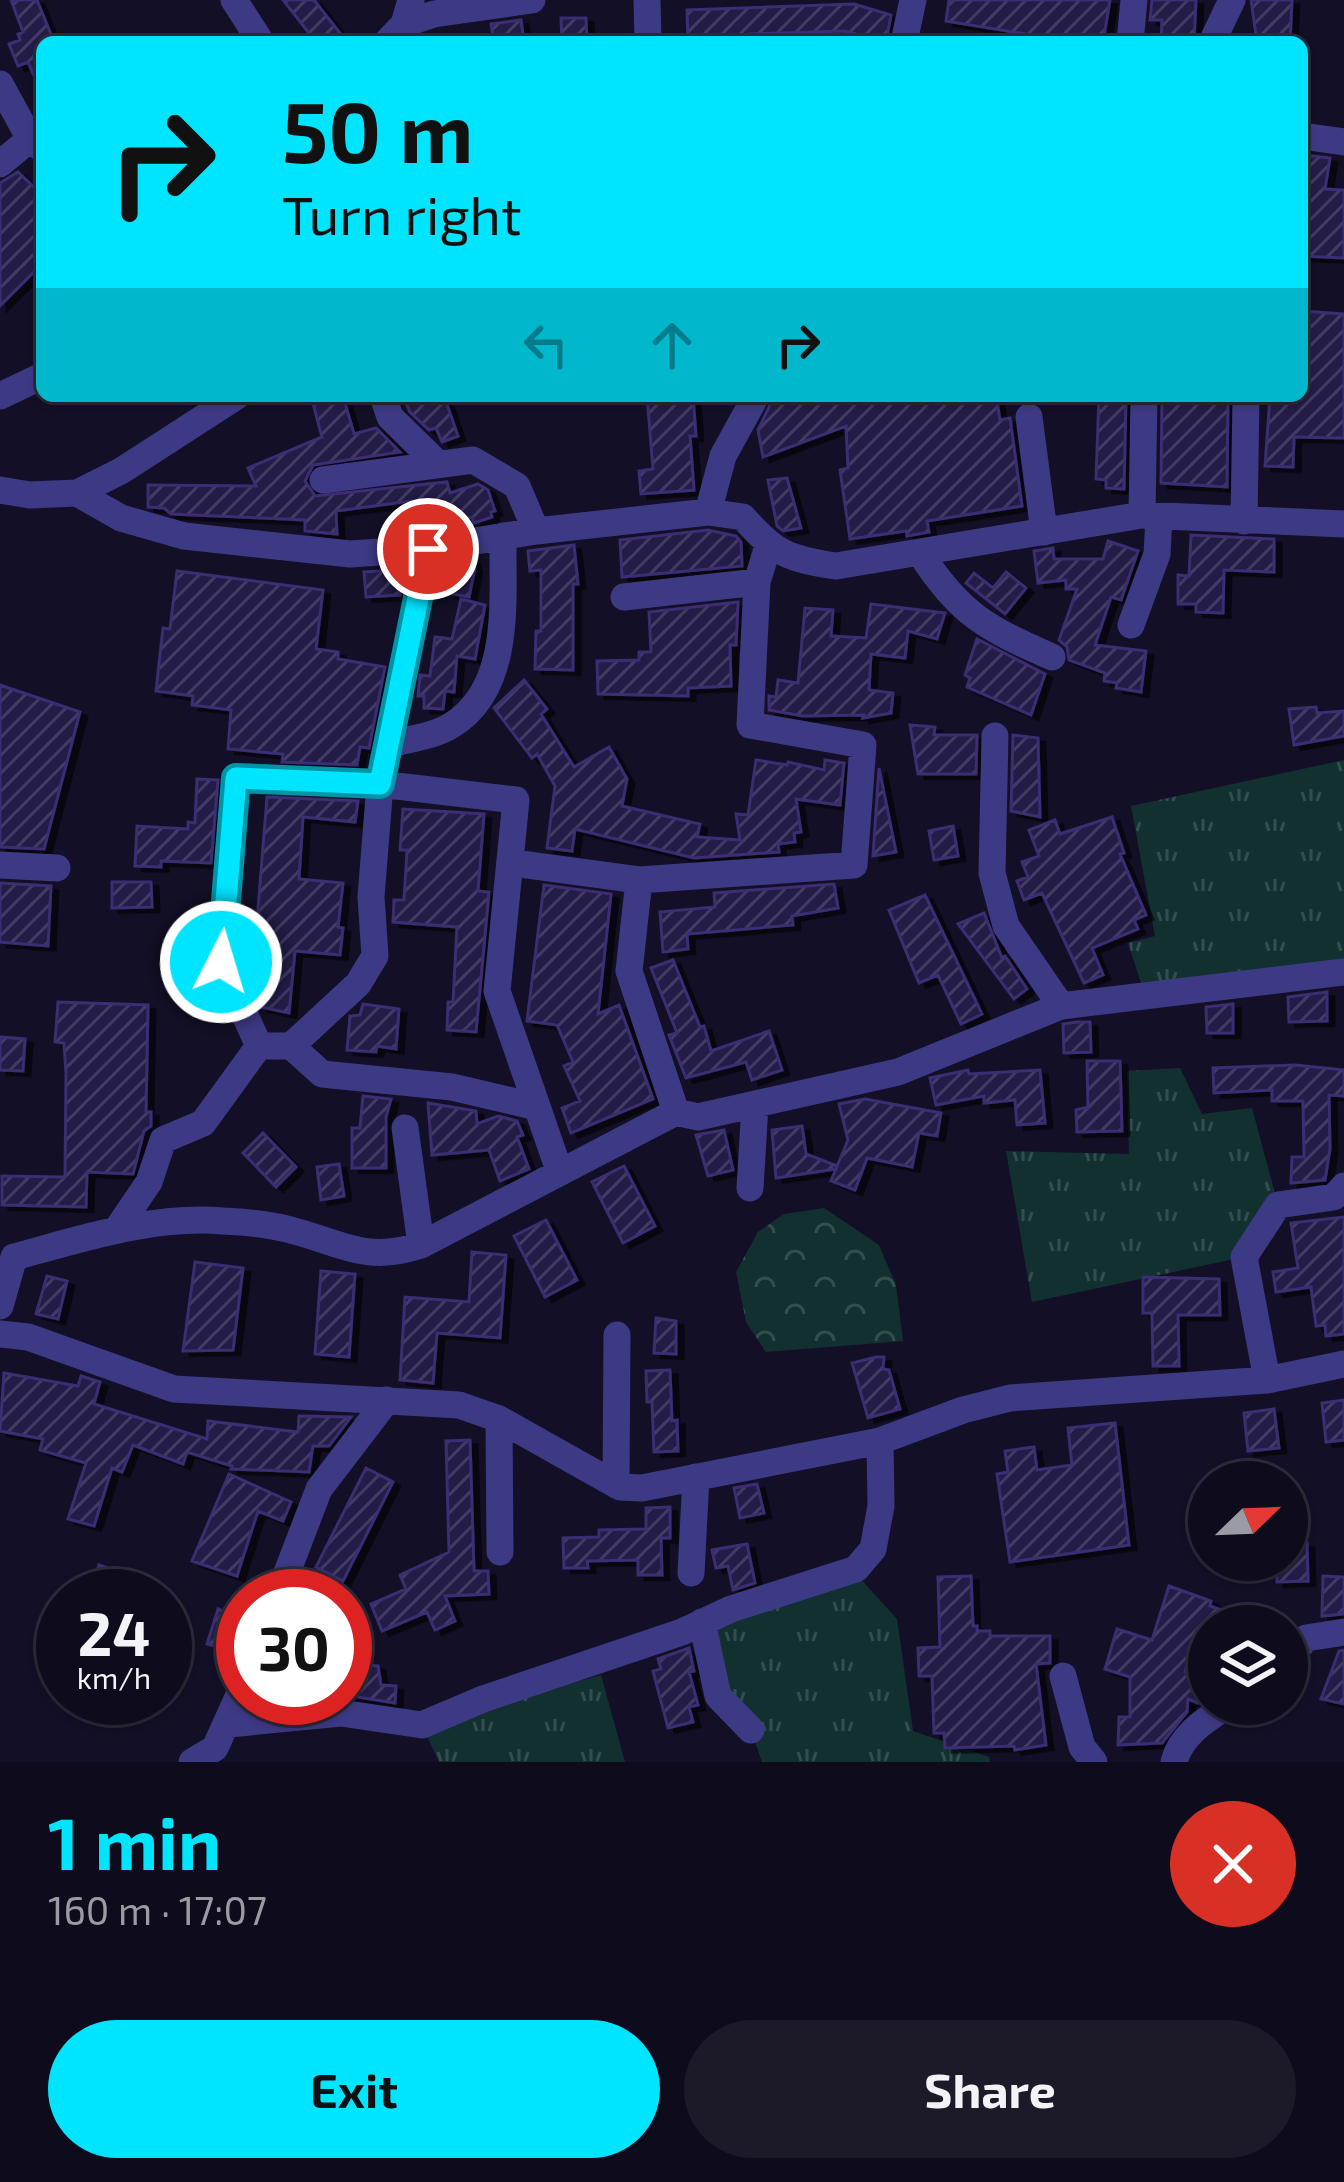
<!DOCTYPE html>
<html lang="en">
<head>
<meta charset="utf-8">
<style>
	:root { --surface:#0e0b1c; --page:#1c1929; --text:#f1f3f6; --muted:#9b9ba3; --line:#2e2b3b; --accent:#00e5ff }
	body { margin:0; font-family:"Exo 2",sans-serif; background:var(--page); color:var(--text); height:100vh; display:flex; flex-direction:column; font-size:45px; white-space:nowrap }
	* { box-sizing:border-box; margin:0 }
	p { font-size:39px; color:var(--muted) }
	.icon { flex:none; width:66px; height:66px; fill:none; stroke:currentColor; stroke-width:2; stroke-linecap:round; stroke-linejoin:round }
	.map { position:relative; height:1762px; overflow:hidden }
	.sheet { display:flex; flex-direction:column; background:var(--surface); flex:1 }
	.sheet>* { flex:none }
	.hud { position:absolute; left:36px; top:36px; width:1272px; height:366px; border-radius:18px; box-shadow:0 3px 9px #0004,0 0 0 3px var(--line); background:#00e5ff; color:#111; overflow:hidden }
	.needle { width:78px; rotate:67deg }
	.controls { position:absolute; left:1188px; top:1461px; display:grid; gap:24px }
	.controls a { display:grid; place-items:center; width:120px; height:120px; border-radius:50%; background:var(--surface); box-shadow:0 3px 9px #0004,0 0 0 3px var(--line); font-size:60px }
	.speed { position:absolute; left:36px; top:1569px; display:flex; gap:24px; font-size:60px; font-weight:700; text-align:center }
	.speed>* { display:grid; place-content:center; width:156px; height:156px; border-radius:50%; background:var(--surface); box-shadow:0 3px 9px #0004,0 0 0 3px var(--line); line-height:1 }
	.speed small { font-size:30px; font-weight:400 }
	.speed .limit { border:18px solid #d22; background:#fff; color:#111 }
	.pin { position:absolute; display:grid; place-items:center; width:102px; height:102px; color:#fff; margin:-51px; border:6px solid #fff; border-radius:50%; box-shadow:0 3px 12px #0007 }
	.me { position:absolute; width:132px; margin:-66px; rotate:5deg; stroke-linejoin:round; filter:drop-shadow(0 0 9px #0008) }
	.turn { display:flex; align-items:center; gap:42px; height:252px; padding:0 48px; font-size:54px }
	.turn .icon { width:156px; height:156px; stroke-width:2.5 }
	.turn b { display:block; font-size:84px; line-height:102px }
	.lanes { display:flex; align-items:center; height:114px; padding:0 48px; background:#0003; justify-content:center; gap:60px; direction:ltr }
	.lanes .off { opacity:.35 }
	.round { display:grid; place-items:center; flex:none; width:126px; height:126px; border-radius:63px; background:var(--page) }
	.head { display:flex; align-items:center; justify-content:space-between; height:204px; padding:0 48px }
	h1 { font-size:72px; font-weight:700; line-height:90px; color:var(--accent) }
	.primary-button { display:flex; gap:24px; margin-top:auto; padding:24px 48px }
	.primary-button a { flex:1; height:138px; border-radius:72px; background:var(--accent); color:#111; font-size:48px; font-weight:700; line-height:138px; text-align:center }
	.primary-button a+a { background:var(--page); color:var(--text) }
	.map>svg:first-child { display:block }
</style>
</head>
<body>
<div class="map">
<svg width="1344" height="1762" viewBox="0 0 1344 1762">
	<defs>
		<pattern id="grass-tufts" width="24" height="20" patternUnits="userSpaceOnUse" patternTransform="scale(3)"><rect width="24" height="20" fill="#12302f"/><path d="M3 7l-1-3M5 7V3M7 7l1-3M15 17l-1-3M17 17v-4M19 17l1-3" fill="none" stroke="#344d4e"/></pattern>
		<pattern id="forest-crowns" width="20" height="18" patternUnits="userSpaceOnUse" patternTransform="scale(3)"><rect width="20" height="18" fill="#12302f"/><path d="M2 6a3 3 0 1 1 6 0M12 15a3 3 0 1 1 6 0" fill="none" stroke="#344d4e"/></pattern>
		<pattern id="building-hatch" width="6" height="6" patternUnits="userSpaceOnUse" patternTransform="scale(3)"><rect width="6" height="6" fill="#241b47"/><path d="M-1 1l2-2M0 6l6-6M5 7l2-2" fill="none" stroke="#433b63"/></pattern>
		<filter id="shadow"><feDropShadow dx="7" dy="4.5" stdDeviation="0" flood-color="#0009"/></filter>
	</defs>
	<rect width="100%" height="100%" fill="#130f26"/>
	<path fill="url(#grass-tufts)" d="M 1344,760 L 1344,962 L 1143,989 L 1128,943 L 1155,936 L 1131,806 Z
		M 1180,1068 L 1202,1114 L 1252,1108 L 1278,1205 L 1244,1257 L 1032,1302 L 1006,1151 L 1129,1154 L 1127,1071 Z
		M 857,1575 L 897,1619 L 913,1731 L 989,1757 L 990,1762 L 762,1762 L 751,1730 L 716,1689 L 712,1628 Z
		M 601,1675 L 625,1762 L 439,1762 L 422,1725 Z"/>
	<path fill="url(#forest-crowns)" d="M 824,1208 L 879,1245 L 896,1285 L 903,1341 L 766,1352 L 746,1322 L 736,1272 L 758,1232 L 784,1214 Z"/>
	<path fill="url(#building-hatch)" stroke="#3b2d73" stroke-width="3" filter="url(#shadow)" d="M 11,0 L 37,0 L 54,42 L 42,42 L 42,95 L 28,62 L 18,66 L 9,44 L 20,40 L 18,34 L 23,32 Z
		M 283,0 L 314,0 L 347,42 L 316,42 Z
		M 949,0 L 1110,0 L 1103,42 L 1075,42 L 946,21 Z
		M 1152,0 L 1196,0 L 1194,42 L 1161,42 L 1162,20 L 1150,20 Z
		M 1251,0 L 1292,0 L 1290,42 L 1257,42 Z
		M 854,4 L 891,15 L 886,42 L 845,31 L 750,34 L 751,39 L 688,42 L 687,10 Z
		M 561,18 L 586,18 L 587,42 L 562,42 Z
		M 521,20 L 524,42 L 494,42 L 491,24 Z
		M 1305,155 L 1330,158 L 1325,189 L 1344,190 L 1344,258 L 1302,256 Z
		M 18,172 L 42,195 L 42,264 L 0,306 L 0,183 Z
		M 1302,311 L 1344,314 L 1344,438 L 1294,437 L 1293,467 L 1265,466 L 1270,396 L 1302,396 Z
		M 311,396 L 343,396 L 354,434 L 376,428 L 400,452 L 313,465 L 305,481 L 315,496 L 447,482 L 450,493 L 478,484 L 488,490 L 495,511 L 491,512 L 492,517 L 474,523 L 472,517 L 425,527 L 419,500 L 336,511 L 337,534 L 305,531 L 305,520 L 171,514 L 164,508 L 148,507 L 148,485 L 256,486 L 248,468 L 322,437 Z
		M 403,396 L 444,396 L 458,436 L 442,442 L 436,428 L 429,430 L 410,412 Z
		M 647,396 L 693,396 L 696,436 L 690,436 L 694,490 L 641,494 L 639,471 L 653,469 Z
		M 780,396 L 996,396 L 1000,420 L 1010,418 L 1022,506 L 927,521 L 929,532 L 907,536 L 906,531 L 850,539 L 840,470 L 848,468 L 846,426 L 763,457 L 758,430 L 773,399 Z
		M 1099,396 L 1126,396 L 1124,489 L 1106,488 L 1106,480 L 1096,479 Z
		M 1162,396 L 1228,396 L 1227,487 L 1161,483 Z
		M 787,478 L 801,528 L 783,531 L 777,526 L 768,480 Z
		M 708,530 L 736,536 L 741,542 L 742,566 L 622,577 L 620,540 Z
		M 1191,535 L 1274,539 L 1274,572 L 1224,570 L 1223,613 L 1196,612 L 1196,604 L 1178,604 L 1178,575 L 1189,576 Z
		M 1108,541 L 1138,551 L 1121,600 L 1111,597 L 1095,645 L 1146,651 L 1141,692 L 1116,688 L 1117,683 L 1104,681 L 1105,673 L 1069,660 L 1067,647 L 1059,640 L 1077,589 L 1066,589 L 1066,580 L 1038,583 L 1034,551 L 1053,548 L 1054,559 L 1103,559 Z
		M 574,545 L 578,584 L 573,584 L 573,670 L 535,669 L 536,631 L 541,631 L 541,570 L 530,571 L 528,551 Z
		M 472,560 L 475,568 L 469,597 L 449,593 L 455,563 Z
		M 399,570 L 400,595 L 366,597 L 364,572 Z
		M 177,571 L 323,590 L 316,649 L 338,652 L 338,659 L 385,667 L 369,748 L 360,747 L 357,765 L 282,762 L 283,754 L 228,749 L 231,710 L 192,705 L 193,696 L 156,691 L 163,628 L 170,629 Z
		M 1006,572 L 1026,588 L 1005,614 L 966,583 L 974,573 L 993,588 Z
		M 461,599 L 485,605 L 475,659 L 457,656 L 454,692 L 445,691 L 443,709 L 424,708 L 424,696 L 418,696 L 420,675 L 430,676 L 435,637 L 452,639 Z
		M 738,602 L 736,645 L 730,645 L 731,686 L 688,688 L 688,696 L 598,694 L 597,661 L 639,660 L 639,652 L 651,652 L 649,612 Z
		M 871,604 L 945,613 L 937,639 L 908,631 L 905,658 L 871,654 L 869,690 L 893,693 L 891,713 L 863,718 L 864,715 L 803,716 L 769,710 L 769,696 L 776,697 L 778,680 L 798,683 L 805,608 L 833,610 L 831,636 L 866,638 Z
		M 977,639 L 1045,674 L 1031,715 L 967,687 L 970,678 L 965,675 Z
		M 524,680 L 547,709 L 541,714 L 574,767 L 609,747 L 627,779 L 622,806 L 700,824 L 697,837 L 740,840 L 736,814 L 748,815 L 756,760 L 787,765 L 788,762 L 824,770 L 825,760 L 844,763 L 840,805 L 796,799 L 801,832 L 794,833 L 795,842 L 778,844 L 779,852 L 694,858 L 575,829 L 572,851 L 547,848 L 555,786 L 537,754 L 532,758 L 494,708 Z
		M 0,685 L 80,712 L 44,849 L 0,847 Z
		M 1316,707 L 1317,713 L 1344,711 L 1344,736 L 1294,745 L 1289,709 Z
		M 910,725 L 935,727 L 934,735 L 977,735 L 976,774 L 918,774 Z
		M 1013,735 L 1038,738 L 1040,817 L 1011,811 Z
		M 879,768 L 896,852 L 873,856 Z
		M 197,779 L 218,780 L 211,863 L 161,861 L 161,867 L 135,866 L 137,826 L 188,829 L 188,822 L 195,823 Z
		M 267,797 L 358,801 L 355,822 L 303,817 L 299,879 L 343,883 L 338,927 L 343,928 L 340,955 L 295,951 L 289,1013 L 261,1007 L 268,934 L 256,934 Z
		M 403,809 L 484,814 L 478,891 L 489,892 L 476,1032 L 447,1030 L 448,1002 L 453,1002 L 457,927 L 393,922 L 394,900 L 404,900 L 407,850 L 400,850 Z
		M 1112,817 L 1124,853 L 1120,854 L 1146,915 L 1134,920 L 1138,929 L 1092,948 L 1103,975 L 1084,983 L 1042,893 L 1024,900 L 1017,881 L 1028,877 L 1022,862 L 1039,856 L 1029,830 L 1055,820 L 1060,834 Z
		M 953,826 L 958,856 L 934,860 L 929,831 Z
		M 112,882 L 151,882 L 152,907 L 112,908 Z
		M 0,883 L 51,886 L 48,946 L 0,942 Z
		M 834,884 L 838,908 L 792,916 L 793,925 L 687,934 L 688,949 L 663,952 L 660,912 L 715,907 L 714,893 Z
		M 544,885 L 611,894 L 598,1014 L 619,1005 L 653,1099 L 571,1133 L 562,1108 L 580,1101 L 564,1066 L 573,1062 L 557,1025 L 527,1021 Z
		M 925,895 L 982,1014 L 961,1024 L 938,975 L 919,983 L 889,910 Z
		M 984,913 L 1002,958 L 1005,956 L 1027,989 L 1014,999 L 958,924 Z
		M 673,960 L 700,1027 L 704,1026 L 711,1051 L 769,1031 L 782,1070 L 752,1080 L 746,1062 L 686,1078 L 669,1035 L 677,1033 L 651,968 Z
		M 1327,992 L 1327,1021 L 1289,1022 L 1288,997 Z
		M 58,1002 L 148,1005 L 146,1112 L 151,1112 L 151,1126 L 144,1131 L 133,1174 L 87,1172 L 86,1207 L 2,1205 L 2,1176 L 65,1177 L 66,1073 L 64,1043 L 55,1042 Z
		M 363,1004 L 399,1009 L 396,1049 L 377,1046 L 376,1052 L 347,1050 L 350,1016 L 360,1015 Z
		M 1233,1004 L 1233,1033 L 1207,1033 L 1206,1007 Z
		M 1077,1022 L 1090,1022 L 1091,1052 L 1064,1053 L 1063,1024 Z
		M 0,1037 L 25,1039 L 23,1071 L 0,1070 Z
		M 1087,1061 L 1120,1061 L 1122,1131 L 1077,1132 L 1076,1110 L 1088,1107 Z
		M 1295,1065 L 1344,1070 L 1344,1096 L 1329,1095 L 1330,1149 L 1325,1180 L 1291,1183 L 1292,1157 L 1304,1157 L 1303,1101 L 1272,1101 L 1272,1090 L 1214,1093 L 1213,1068 Z
		M 968,1070 L 969,1074 L 1040,1070 L 1045,1123 L 1017,1125 L 1015,1100 L 984,1103 L 984,1096 L 936,1105 L 930,1078 Z
		M 363,1096 L 391,1099 L 386,1117 L 386,1168 L 352,1168 L 352,1128 L 360,1128 Z
		M 865,1099 L 941,1113 L 937,1136 L 919,1133 L 912,1167 L 867,1158 L 855,1190 L 831,1181 L 836,1169 L 776,1178 L 772,1130 L 802,1126 L 806,1154 L 837,1166 L 848,1140 L 839,1104 Z
		M 428,1103 L 476,1111 L 477,1124 L 498,1116 L 517,1121 L 523,1135 L 517,1137 L 529,1169 L 500,1181 L 489,1150 L 432,1155 Z
		M 724,1130 L 733,1170 L 708,1176 L 696,1135 Z
		M 263,1133 L 296,1167 L 276,1187 L 243,1153 Z
		M 339,1164 L 344,1196 L 321,1200 L 317,1167 Z
		M 624,1166 L 655,1226 L 623,1243 L 592,1182 Z
		M 1344,1217 L 1344,1334 L 1326,1336 L 1325,1325 L 1316,1326 L 1311,1287 L 1276,1292 L 1273,1272 L 1298,1268 L 1291,1223 Z
		M 546,1220 L 577,1280 L 545,1297 L 514,1236 Z
		M 472,1252 L 506,1255 L 500,1338 L 437,1333 L 433,1383 L 400,1380 L 405,1297 L 469,1302 Z
		M 195,1262 L 243,1268 L 233,1350 L 183,1351 Z
		M 321,1271 L 355,1274 L 349,1357 L 315,1354 Z
		M 47,1276 L 67,1281 L 58,1319 L 36,1314 Z
		M 1143,1277 L 1219,1279 L 1220,1315 L 1178,1315 L 1179,1366 L 1153,1366 L 1152,1313 L 1143,1313 Z
		M 656,1318 L 676,1321 L 676,1354 L 654,1353 Z
		M 876,1357 L 884,1357 L 883,1369 L 889,1370 L 900,1409 L 868,1418 L 852,1363 Z
		M 670,1370 L 672,1421 L 677,1420 L 678,1451 L 654,1452 L 652,1402 L 647,1402 L 646,1371 Z
		M 4,1373 L 78,1386 L 81,1376 L 100,1382 L 94,1404 L 207,1439 L 208,1421 L 298,1432 L 299,1416 L 351,1417 L 329,1446 L 313,1446 L 309,1472 L 231,1469 L 232,1466 L 187,1452 L 183,1464 L 133,1445 L 122,1472 L 112,1468 L 94,1526 L 68,1519 L 86,1463 L 40,1450 L 43,1439 L 0,1431 Z
		M 1344,1400 L 1344,1440 L 1326,1442 L 1322,1403 Z
		M 1274,1409 L 1279,1448 L 1248,1451 L 1244,1413 Z
		M 1115,1423 L 1129,1545 L 1010,1562 L 997,1474 L 1008,1472 L 1005,1451 L 1034,1447 L 1037,1470 L 1072,1465 L 1068,1428 Z
		M 470,1440 L 474,1571 L 488,1571 L 489,1594 L 445,1596 L 455,1621 L 435,1630 L 427,1612 L 382,1631 L 371,1604 L 406,1589 L 400,1575 L 449,1552 L 446,1441 Z
		M 366,1468 L 393,1482 L 343,1581 L 316,1567 Z
		M 229,1474 L 291,1502 L 283,1521 L 258,1511 L 237,1576 L 192,1561 Z
		M 757,1484 L 764,1513 L 740,1518 L 734,1488 Z
		M 670,1507 L 670,1538 L 661,1538 L 662,1575 L 638,1575 L 638,1560 L 587,1561 L 588,1568 L 564,1568 L 563,1538 L 599,1537 L 599,1530 L 646,1529 L 646,1508 Z
		M 1287,1543 L 1307,1543 L 1308,1581 L 1277,1582 L 1277,1560 L 1287,1560 Z
		M 747,1544 L 755,1583 L 733,1590 L 728,1566 L 716,1568 L 712,1550 Z
		M 99,1565 L 124,1574 L 117,1596 L 89,1596 Z
		M 971,1576 L 973,1626 L 977,1626 L 977,1631 L 990,1631 L 990,1636 L 1050,1636 L 1050,1663 L 1036,1664 L 1046,1745 L 1015,1750 L 1014,1746 L 945,1748 L 944,1733 L 934,1733 L 932,1676 L 919,1676 L 918,1648 L 940,1647 L 938,1577 Z
		M 1323,1576 L 1344,1577 L 1344,1614 L 1322,1616 Z
		M 1169,1586 L 1211,1601 L 1210,1606 L 1221,1610 L 1220,1626 L 1209,1626 L 1209,1634 L 1197,1630 L 1185,1672 L 1209,1681 L 1209,1696 L 1198,1703 L 1188,1699 L 1187,1712 L 1162,1743 L 1118,1745 L 1119,1717 L 1130,1717 L 1130,1677 L 1105,1669 L 1117,1629 L 1152,1640 Z
		M 218,1609 L 243,1619 L 233,1651 L 207,1644 Z
		M 689,1648 L 694,1671 L 689,1672 L 698,1705 L 689,1707 L 693,1722 L 668,1728 L 653,1671 L 661,1669 L 658,1659 Z
		M 1344,1650 L 1344,1704 L 1321,1699 L 1339,1651 Z
		M 345,1663 L 378,1666 L 381,1685 L 396,1686 L 395,1703 L 345,1695 Z"/>
	<g fill="none" stroke-linecap="round" stroke-linejoin="round">
		<path stroke="#3d3a85" stroke-width="27" d="M 234,0 L 261,42
			M 647,0 L 648,42
			M 404,24 L 434,14 L 532,0
			M 387,42 L 404,24 L 411,0
			M 904,42 L 913,0
			M 1130,42 L 1134,0
			M 1212,42 L 1232,0
			M 0,84 L 30,139 L 42,149
			M 1302,136 L 1344,142
			M 0,164 L 30,139
			M 0,396 L 42,376
			M 383,396 L 390,417 L 437,463
			M 1029,417 L 1044,532
			M 323,480 L 473,460 L 517,486 L 536,531
			M 0,490 L 30,495 L 77,493 L 121,518 L 184,536 L 350,554 L 427,549 L 536,531 L 708,512 L 743,517 C 775,554 789,559 836,566 L 1142,515 L 1344,524
			M 77,493 L 121,471 L 237,396
			M 708,512 L 723,456 L 756,396
			M 1142,515 L 1144,396
			M 1244,521 L 1246,396
			M 427,549 L 380,784 L 371,897 L 375,956 L 358,984 L 291,1046 L 259,1046 L 221,962 L 236,778 L 380,784 L 516,800 L 497,991 L 559,1170
			M 921,554 C 959,614 988,629 1052,657
			M 624,597 L 757,582
			M 1131,625 L 1157,554 L 1159,517
			M 995,736 L 992,873 L 1006,926 L 1061,1006
			M 390,744 C 410,739 435,736 452,725 C 513,687 502,599 503,536
			M 513,863 L 639,880 L 854,865 L 863,745 L 750,725 L 757,582 L 768,546
			M 0,865 L 57,868
			M 639,880 L 629,971 L 676,1112
			M 291,1046 L 322,1074 L 452,1087 L 537,1107
			M 405,1128 L 421,1245
			M 750,1188 L 755,1105
			M 117,1229 L 149,1182 L 163,1140 L 203,1123 L 259,1046
			M 0,1306 L 14,1257 C 81,1239 153,1215 223,1221 C 244,1222 267,1224 287,1229 C 340,1242 365,1264 421,1245 L 676,1112 L 698,1117 L 898,1072 L 1061,1006 L 1344,972
			M 0,1334 L 28,1337 L 174,1389 L 459,1405 L 499,1419 L 620,1487 L 642,1488 L 880,1441 L 963,1410 L 1010,1398 L 1267,1380 L 1344,1364
			M 1267,1380 L 1244,1257 L 1278,1205 L 1334,1197 L 1344,1186
			M 499,1419 L 500,1552
			M 616,1485 L 617,1335
			M 691,1573 L 696,1477
			M 278,1596 L 319,1489 L 387,1400
			M 702,1622 L 718,1696 L 751,1730
			M 1287,1662 L 1306,1638 L 1344,1632
			M 1063,1676 L 1082,1747 L 1094,1762
			M 229,1724 L 341,1713 L 422,1725 L 483,1699 L 682,1632 L 731,1609 L 856,1569 L 873,1549 L 881,1506 L 880,1441
			M 192,1762 L 215,1748 L 243,1686
			M 1174,1762 C 1181,1734 1207,1719 1230,1704"/>
	</g>
	<g fill="none" stroke-linecap="round" stroke-linejoin="round">
		<g stroke="#0095a6" stroke-width="30">
			<path id="route" d="M 221,962 L 236,778 L 380,784 L 428,549"/>
		</g>
		<use href="#route" stroke="#00e5ff" stroke-width="21"/>
	</g>
</svg>
<div class="controls">
<a><svg class="needle" viewBox="-14 -14 28 28"><path d="M0-13l5 13h-10z" fill="#e53935"/><path d="M0 13l5-13h-10z" fill="#9b9ba3"/></svg></a>
<a><svg class="icon" aria-label="layers" viewBox="0 0 24 24"><path d="M12 4l9 5-9 5-9-5zM3 14l9 5 9-5"/></svg></a>
</div>
<div class="speed"><div>24<small>km/h</small></div><div class="limit">30</div></div>
<div class="pin" style="left:428px;top:549px;background:#d93025"><svg class="icon" aria-label="arrive" viewBox="0 0 24 24"><path d="M6 21V4h12l-3 4 3 4H6"/></svg></div>
<svg class="me" style="left:221px;top:962px" viewBox="-20 -20 40 40"><circle r="17" fill="#00e5ff" stroke="#fff" stroke-width="3"/><path d="M0-11L8 9 0 5-8 9z" fill="#fff"/></svg>
<div class="hud">
<div class="turn"><svg class="icon" aria-label="right" viewBox="0 0 24 24"><path d="M7 20v-9h11M14 6l5 5-5 5"/></svg><div><b>50 m</b>Turn right</div></div>
<div class="lanes"><svg class="icon off" aria-label="left" viewBox="0 0 24 24"><path d="M17 20v-9H6M10 6l-5 5 5 5"/></svg><svg class="icon off" aria-label="ahead" viewBox="0 0 24 24"><path d="M12 20V5M6 11l6-6 6 6"/></svg><svg class="icon" aria-label="right" viewBox="0 0 24 24"><path d="M7 20v-9h11M14 6l5 5-5 5"/></svg></div>
</div>
</div>
<section class="sheet">
<div class="head"><div><h1>1 min</h1><p>160 m · 17:07</p></div><a class="round" style="background:#d93025;color:#fff"><svg class="icon" aria-label="close" viewBox="0 0 24 24"><path d="M6 6l12 12M18 6L6 18"/></svg></a></div>
<div class="primary-button"><a>Exit</a><a>Share</a></div>
</section>
</body>
</html>
